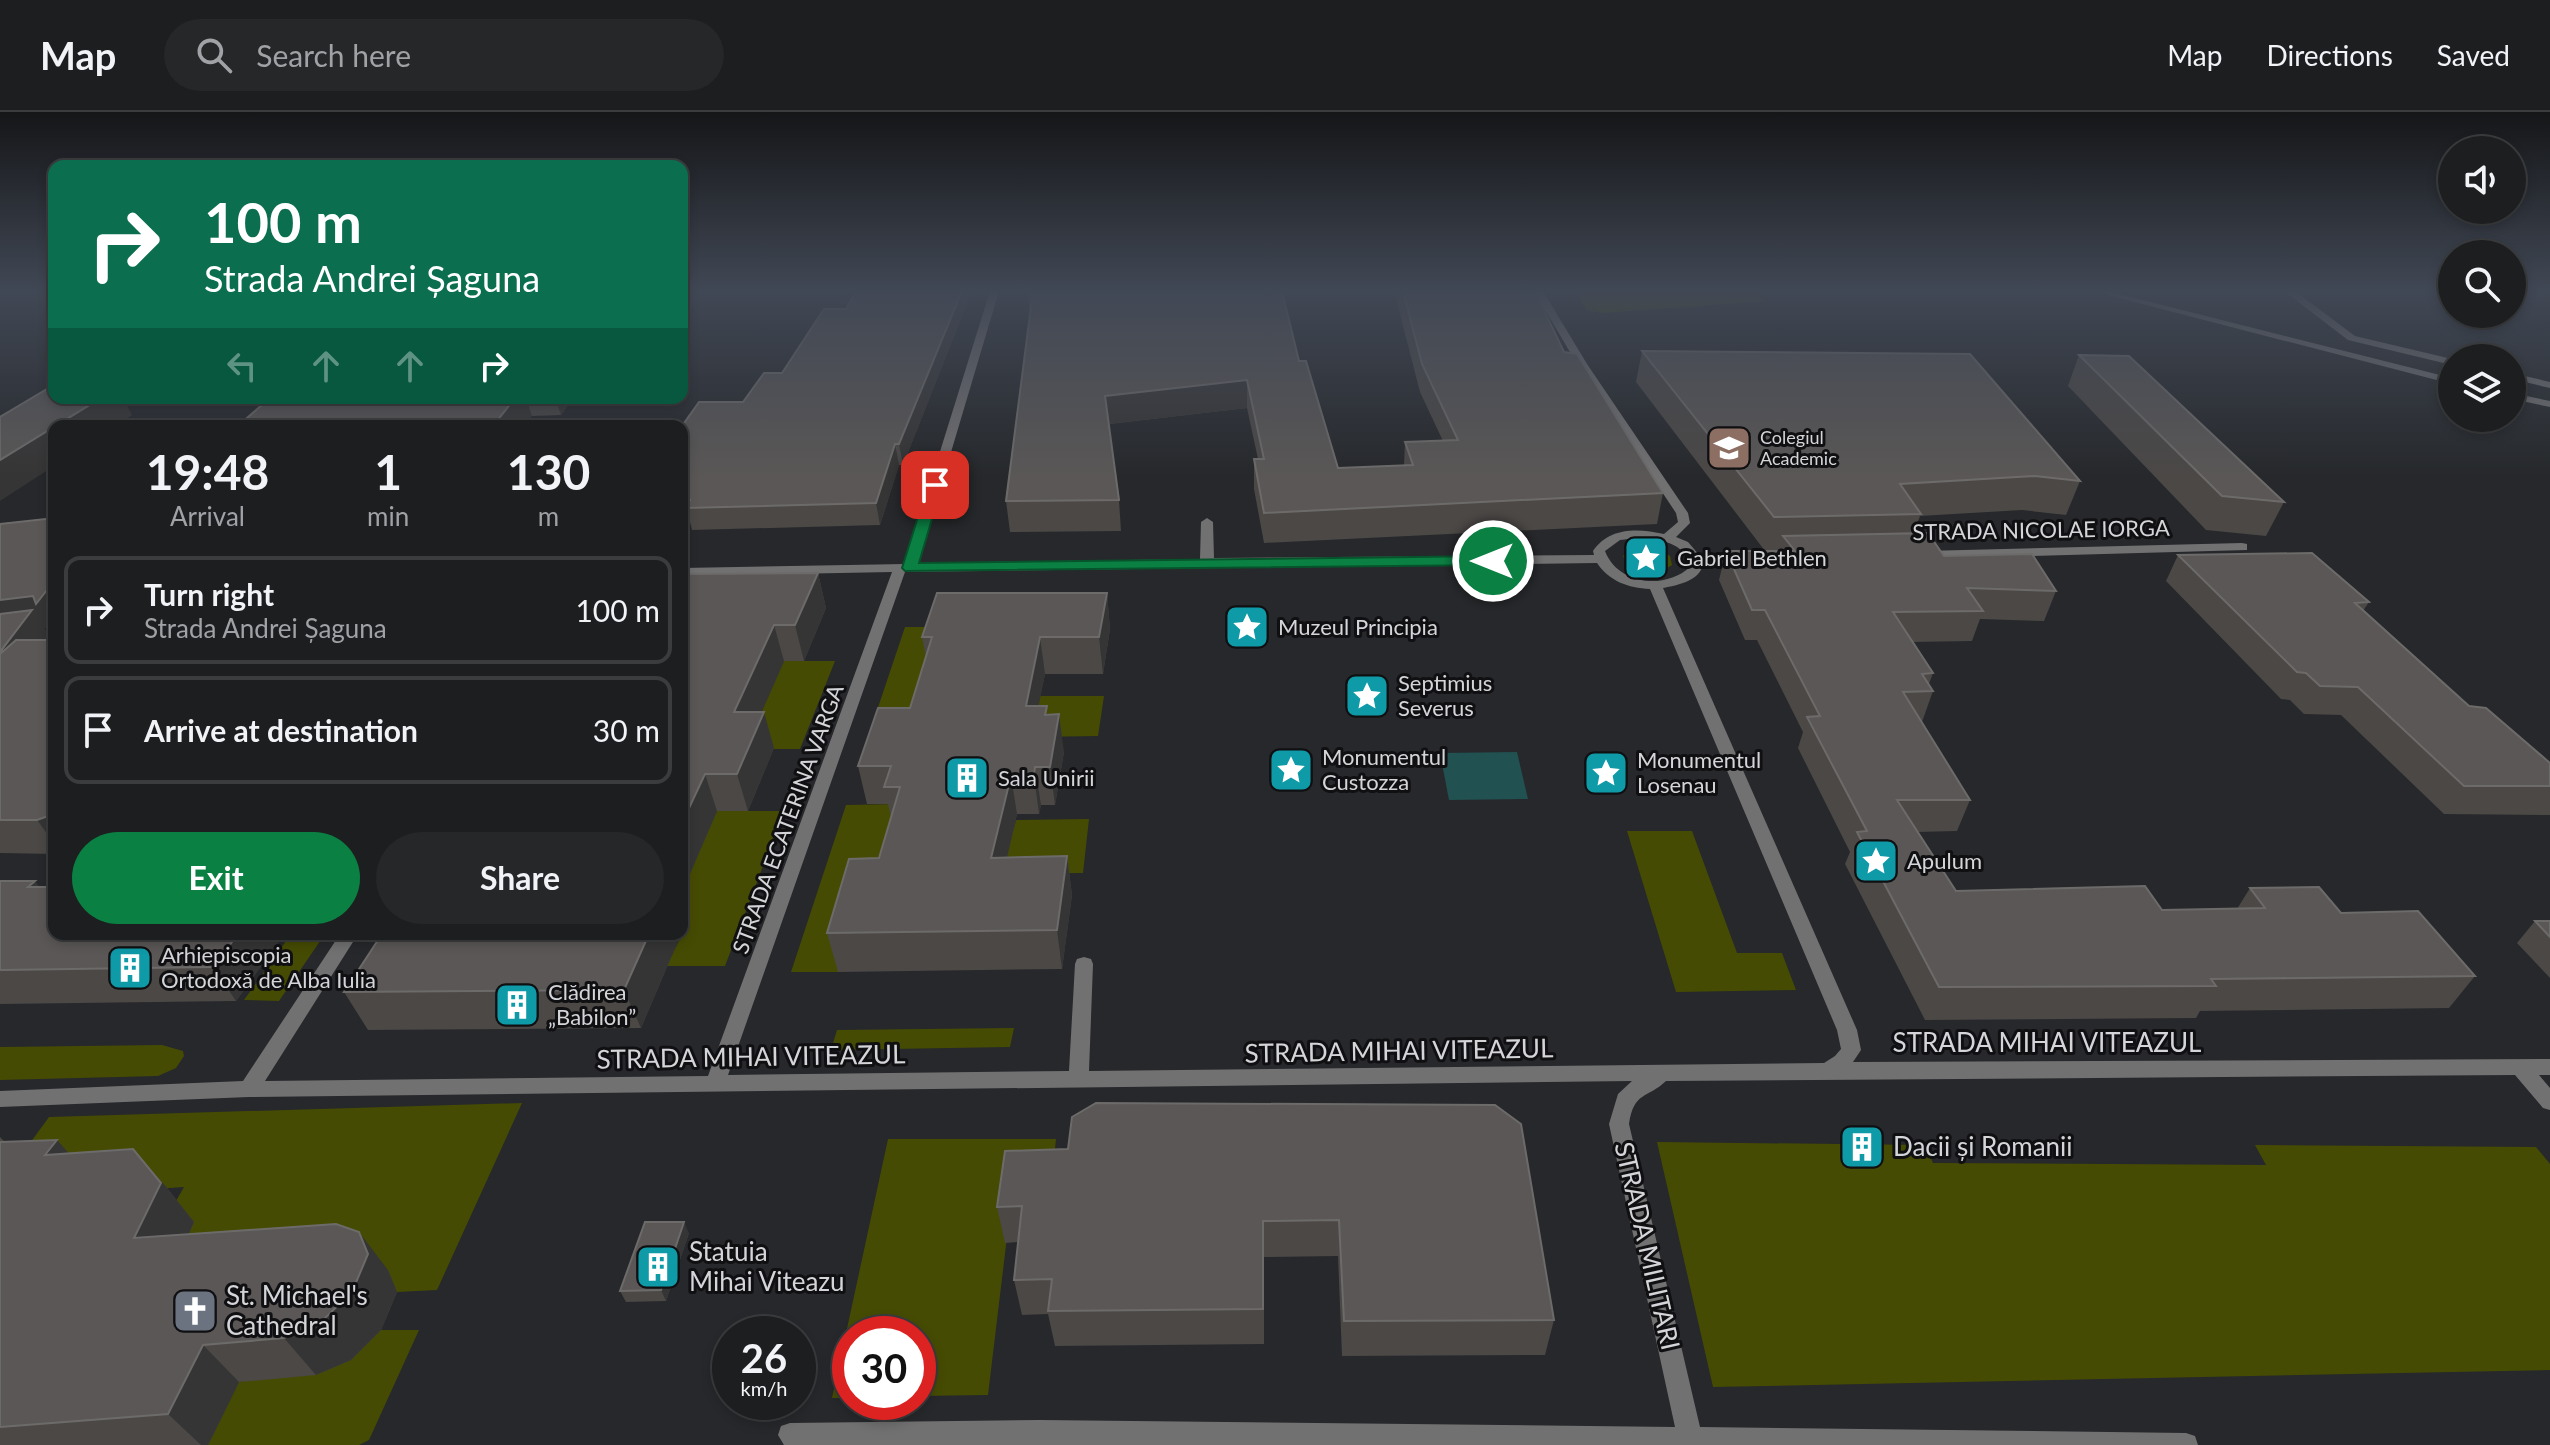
<!DOCTYPE html>
<html lang="en">
<head>
<meta charset="utf-8">
<style>
	:root { --surface:#1c1e20; --page:#252729; --text:#f1f3f6; --muted:#a0a2a5; --line:#3a3c3e; --accent:#0b8043 }
	body { margin:0; font-family:Lato,sans-serif; background:var(--page); color:var(--text); height:100vh; display:flex; flex-direction:column; font-size:30px; white-space:nowrap }
	* { box-sizing:border-box; margin:0 }
	p { font-size:26px; color:var(--muted) }
	.icon { flex:none; width:44px; height:44px; fill:none; stroke:currentColor; stroke-width:2; stroke-linecap:round; stroke-linejoin:round }
	.map { position:relative; flex:1; overflow:hidden }
	.sheet { position:absolute; left:48px; top:308px; width:640px; height:520px; display:flex; flex-direction:column; background:var(--surface); border-radius:16px; box-shadow:0 4px 12px #0003,0 0 0 2px var(--line) }
	.sheet>* { flex:none }
	.guide { position:absolute; left:48px; top:48px; width:640px; height:244px; border-radius:16px; box-shadow:0 4px 12px #0003,0 0 0 2px var(--line); background:#0b6e4f; color:#fff; overflow:hidden }
	.tools { position:absolute; left:2438px; top:24px; display:grid; gap:16px }
	.tools a { display:grid; place-items:center; width:88px; height:88px; border-radius:50%; background:var(--surface); box-shadow:0 4px 12px #0003,0 0 0 2px var(--line); font-size:40px }
	.speed { position:absolute; left:712px; top:1204px; display:flex; gap:16px; font-size:40px; font-weight:700; text-align:center }
	.speed>* { display:grid; place-content:center; width:104px; height:104px; border-radius:50%; background:var(--surface); box-shadow:0 4px 12px #0003,0 0 0 2px var(--line); line-height:1 }
	.speed small { font-size:20px; font-weight:400 }
	.speed .limit { border:12px solid #d22; background:#fff; color:#111 }
	.pin { position:absolute; display:grid; place-items:center; width:68px; height:68px; color:#fff; margin:-34px; border-radius:16px; box-shadow:0 4px 12px #0006 }
	.me { position:absolute; width:88px; margin:-44px; rotate:270deg; stroke-linejoin:round; filter:drop-shadow(0 0 6px #0008) }
	.turn { display:flex; align-items:center; gap:28px; height:168px; padding:0 24px; font-size:36px }
	.turn .icon { width:104px; height:104px; stroke-width:2.5 }
	.turn b { display:block; font-size:56px; line-height:68px }
	.lanes { display:flex; align-items:center; height:76px; padding:0 24px; background:#0003; justify-content:center; gap:40px; direction:ltr }
	.lanes .off { opacity:.35 }
	.eta { display:flex; justify-content:space-evenly; align-items:center; height:136px; text-align:center }
	.eta b { font-size:48px; font-weight:700; line-height:56px }
	.button { display:flex; gap:16px; margin-top:auto; padding:16px 24px }
	.button a { flex:1; height:92px; border-radius:48px; background:var(--accent); color:#fff; font-size:32px; font-weight:700; line-height:92px; text-align:center }
	.button a+a { background:var(--page); color:var(--text) }
	ul { padding:0; list-style:none }
	li { display:flex; align-items:center; gap:24px; height:108px; margin:0 16px 12px; padding:0 8px; border:4px solid var(--line); border-radius:16px }
	li div { flex:1 }
	li b { display:block; font-size:30px }
	li em { font-style:normal }
	header { display:flex; align-items:center; gap:48px; box-sizing:border-box; height:112px; padding:0 40px; background:var(--surface); border-bottom:2px solid var(--line) }
	header strong { font-size:38px }
	nav { display:flex; gap:44px; margin-inline-start:auto; font-size:28px }
	.search { width:560px; height:72px; background:var(--page); display:flex; align-items:center; gap:20px; box-sizing:border-box; padding:0 28px; border-radius:44px; color:var(--muted); font-size:30px }
	.map>svg:first-child { display:block }
</style>
</head>
<body>
<header>
<strong>Map</strong>
<div class="search"><svg class="icon" aria-label="search" viewBox="0 0 24 24"><circle cx="10" cy="10" r="6"/><path d="M15 15l6 6"/></svg>Search here</div>
<nav><a>Map</a><a>Directions</a><a>Saved</a></nav>
</header>
<div class="map">
<svg width="2550" height="1333" viewBox="0 0 2550 1333">
	<rect width="100%" height="100%" fill="#26282b"/>
	<path fill="#464b03" d="M 1577,179 L 1753,179 L 1765,189 L 1602,201 L 1586,198 Z
		M 1634,435 L 1659,437 L 1670,444 L 1672,453 C 1657,464 1630,462 1623,444 Z
		M 905,515 L 997,515 L 918,634 L 865,634 Z
		M 784,549 L 835,549 L 800,637 L 745,637 Z
		M 1039,584 L 1104,584 L 1098,624 L 1032,625 Z
		M 900,692 L 838,860 L 791,860 L 846,693 Z
		M 717,699 L 784,699 L 725,854 L 667,854 L 682,822 L 682,780 Z
		M 1089,707 L 1083,761 L 1002,762 L 1016,708 Z
		M 1627,719 L 1692,719 L 1737,841 L 1782,841 L 1796,878 L 1676,880 Z
		M 291,822 L 325,822 L 279,889 L 244,888 Z
		M 1014,916 L 1010,935 L 831,938 L 837,918 Z
		M 162,933 L 183,939 L 184,944 L 176,956 L 158,964 L 0,968 L 0,935 Z
		M 522,991 L 437,1178 L 397,1180 L 387,1158 L 131,1167 L 184,1075 L 82,1082 L 14,1053 L 49,1005 Z
		M 888,1027 L 1056,1027 L 1051,1074 L 1013,1075 L 988,1283 L 918,1284 L 918,1222 L 850,1222 L 850,1286 L 832,1286 Z
		M 1657,1030 L 1925,1033 L 1933,1051 L 2266,1053 L 2255,1033 L 2536,1035 L 2550,1052 L 2550,1258 L 1713,1275 Z
		M 381,1218 L 419,1218 L 369,1328 L 359,1333 L 208,1333 L 239,1270 Z"/>
	<path fill="#225151" d="M 1517,640 L 1528,687 L 1449,688 L 1440,641 Z"/>
	<g fill="none" stroke-linecap="round" stroke-linejoin="round">
		<path fill="#727172" fill-rule="evenodd" d="M 990,179 L 999,179 L 918,451 L 1200,447 L 1201,410 L 1207,406 L 1213,410 L 1214,446 L 1594,443 L 1593,439 C 1609,415 1638,416 1664,422 L 1678,410 L 1676,401 L 1577,252 L 1534,179 L 1543,179 L 1587,252 L 1688,401 L 1690,411 L 1676,425 L 1688,430 L 1700,444 L 1745,443 L 1752,447 L 1745,451 L 1703,452 C 1700,469 1678,473 1663,476 L 1857,918 L 1861,938 L 1853,950 L 2550,947 L 2550,963 L 2539,963 L 2550,976 L 2550,998 L 2543,996 L 2515,963 L 1666,969 C 1647,987 1634,979 1629,1012 L 1700,1315 L 2186,1321 L 2195,1324 L 2198,1333 L 784,1333 L 778,1323 L 781,1314 L 790,1311 L 1039,1308 L 1675,1315 L 1609,1012 L 1618,982 L 1632,969 L 249,985 L 0,995 L 0,979 L 243,969 L 340,822 L 358,822 L 265,969 L 708,964 L 892,460 L 682,464 L 682,456 L 905,452 ZM 1637,426 C 1659,427 1686,430 1690,455 C 1665,478 1618,473 1605,439 L 1620,428 ZM 1597,451 C 1609,469 1628,476 1650,477 L 1837,918 L 1841,937 L 1835,944 L 1824,951 L 1089,959 L 1093,852 L 1091,847 L 1084,845 L 1077,847 L 1075,852 L 1069,959 L 728,963 L 905,460 Z
			M 2092,179 L 2107,179 L 2452,266 L 2452,272 Z
			M 2284,179 L 2295,179 L 2355,224 L 2452,247 L 2452,253 L 2348,228 Z
			M 2512,261 L 2550,270 L 2550,276 L 2512,267 Z
			M 2512,281 L 2550,289 L 2550,295 L 2512,287 Z
			M 2242,431 L 2247,432 L 2247,438 L 1924,447 L 1918,443 L 1924,439 Z
			M 54,518 L 54,526 L 0,532 L 0,524 Z"/>
	</g>
	<path fill="#4b4846" d="M 972,179 L 903,353 L 899,353 L 880,413 L 692,418 L 690,410 L 682,410 L 682,314 L 743,290 L 782,261 L 846,197 Z
		M 1027,179 L 1282,179 L 1299,249 L 1338,356 L 1404,353 L 1405,330 L 1443,329 L 1420,280 L 1394,179 L 1535,179 L 1564,240 L 1663,381 L 1657,412 L 1264,431 L 1254,377 L 1254,347 L 1258,347 L 1247,296 L 1109,312 L 1119,388 L 1121,419 L 1010,420 L 1006,389 L 1030,202 Z
		M 1642,239 L 2080,369 L 2066,403 L 2022,398 L 1920,404 L 1914,421 L 1944,444 L 2056,479 L 2044,509 L 1980,507 L 1972,529 L 1912,530 L 1933,561 L 1929,572 L 1933,579 L 1922,610 L 1970,688 L 1957,719 L 1917,720 L 1956,779 L 2162,798 L 2237,797 L 2250,776 L 2341,801 L 2475,864 L 2449,896 L 2200,899 L 2196,906 L 1925,908 L 1845,752 L 1850,740 L 1798,636 L 1803,620 L 1757,528 L 1745,528 L 1719,468 L 1726,439 L 1765,439 L 1636,270 Z
		M 2079,243 L 2284,390 L 2266,424 L 2206,418 L 2068,274 Z
		M 270,286 L 573,286 L 561,303 L 239,313 Z
		M 54,406 L 54,519 L 52,515 L 44,516 L 52,528 L 54,528 L 54,742 L 0,741 L 0,412 Z
		M 2178,443 L 2369,490 L 2363,499 L 2469,594 L 2550,651 L 2550,703 L 2444,702 L 2341,603 L 2304,602 L 2290,588 L 2281,587 L 2166,469 Z
		M 818,461 L 826,496 L 804,549 L 784,549 L 761,600 L 774,636 L 748,699 L 717,699 L 682,780 L 682,462 Z
		M 1107,481 L 1110,517 L 1103,562 L 1045,562 L 1038,594 L 1048,603 L 1064,640 L 1055,693 L 1041,693 L 1039,702 L 1017,702 L 1007,745 L 1067,744 L 1072,783 L 1062,857 L 838,860 L 827,821 L 879,746 L 891,705 L 888,692 L 867,692 L 858,654 L 910,596 L 926,545 L 922,525 Z
		M 0,769 L 40,775 L 284,822 L 236,889 L 0,892 Z
		M 2535,809 L 2550,809 L 2550,866 L 2517,831 Z
		M 382,822 L 681,822 L 641,916 L 368,918 L 344,880 Z
		M 1096,991 L 1554,1208 L 1545,1243 L 1342,1244 L 1338,1144 L 1264,1145 L 1264,1232 L 1055,1234 L 1048,1202 L 1022,1203 L 1014,1168 L 1018,1130 L 1005,1131 L 997,1095 L 1068,1037 Z
		M 0,1025 L 5,1030 L 69,1042 L 167,1076 L 194,1110 L 189,1122 L 388,1158 L 397,1180 L 381,1218 L 351,1248 L 316,1263 L 239,1270 L 208,1333 L 0,1333 Z
		M 689,1121 L 666,1189 L 626,1190 L 620,1179 Z"/>
	<path fill="#363535" d="M 962,179 L 972,179 L 903,353 L 899,332 Z
		M 1247,268 L 1247,296 L 1108,312 L 1105,284 Z
		M 101,286 L 123,286 L 132,303 L 116,314 L 55,314 Z
		M 408,286 L 441,286 L 420,312 Z
		M 515,286 L 526,286 L 532,304 L 525,314 L 493,314 Z
		M 555,286 L 573,286 L 561,303 Z
		M 54,315 L 54,354 L 0,389 L 0,348 Z
		M 895,332 L 899,353 L 880,413 L 876,391 Z
		M 818,461 L 826,496 L 804,549 L 795,513 Z
		M 54,469 L 54,519 L 52,515 L 44,516 L 53,529 L 0,550 L 0,488 Z
		M 1107,481 L 1110,517 L 1103,562 L 1099,525 Z
		M 774,513 L 784,549 L 745,637 L 734,600 Z
		M 1040,525 L 1045,562 L 1031,632 L 1026,594 Z
		M 764,600 L 774,636 L 748,699 L 737,662 Z
		M 1059,602 L 1064,640 L 1055,693 L 1050,655 Z
		M 1035,655 L 1041,693 L 1039,702 L 1034,664 Z
		M 705,662 L 717,699 L 682,780 L 682,711 Z
		M 1011,664 L 1017,702 L 998,785 L 991,746 Z
		M 54,702 L 54,731 L 37,708 Z
		M 1067,744 L 1072,783 L 1062,857 L 1057,818 Z
		M 35,769 L 54,793 L 28,775 Z
		M 238,822 L 284,822 L 236,889 L 213,855 Z
		M 649,822 L 681,822 L 641,916 L 624,878 Z
		M 57,1028 L 92,1067 L 45,1043 Z
		M 133,1037 L 167,1076 L 194,1110 L 170,1165 L 134,1126 Z
		M 684,1110 L 689,1121 L 666,1189 L 661,1178 Z
		M 359,1120 L 388,1158 L 397,1180 L 381,1218 L 351,1248 L 316,1263 L 284,1226 Z
		M 203,1233 L 239,1270 L 208,1333 L 201,1333 L 168,1302 Z"/>
	<path fill="#5a5756" stroke="#6d6b6a" stroke-width="2" d="M 856,179 L 962,179 L 899,332 L 895,332 L 876,391 L 686,396 L 690,388 L 682,388 L 682,314 L 699,290 L 743,290 L 764,261 L 782,261 L 824,197 L 846,197 Z
		M 1033,179 L 1282,179 L 1299,249 L 1306,249 L 1338,356 L 1413,353 L 1405,330 L 1458,328 L 1422,252 L 1403,179 L 1535,179 L 1564,240 L 1577,242 L 1663,381 L 1264,401 L 1254,347 L 1264,347 L 1247,268 L 1105,284 L 1119,388 L 1006,389 Z
		M 1642,239 L 1970,242 L 2080,369 L 2035,364 L 1900,372 L 1921,402 L 1774,405 Z
		M 2079,243 L 2129,244 L 2284,390 L 2222,384 Z
		M 47,277 L 54,277 L 54,286 L 101,286 L 0,348 L 0,305 Z
		M 270,286 L 408,286 L 408,289 L 425,288 L 427,286 L 515,286 L 493,314 L 222,314 L 239,313 Z
		M 54,406 L 54,469 L 36,492 L 33,484 L 0,488 L 0,412 Z
		M 1928,421 L 1944,444 L 2032,442 L 2056,479 L 1967,476 L 1983,499 L 1893,500 L 1933,561 L 1922,562 L 1933,579 L 1903,580 L 1970,688 L 1897,688 L 1956,779 L 2145,774 L 2162,798 L 2265,796 L 2250,776 L 2319,775 L 2341,801 L 2418,799 L 2475,864 L 2211,867 L 2216,874 L 1939,875 L 1857,720 L 1867,719 L 1807,605 L 1820,604 L 1765,498 L 1752,498 L 1726,439 L 1795,439 L 1783,424 Z
		M 2312,441 L 2369,490 L 2355,491 L 2469,594 L 2486,596 L 2550,651 L 2550,674 L 2464,674 L 2358,575 L 2320,574 L 2306,561 L 2297,560 L 2178,443 Z
		M 818,461 L 795,513 L 774,513 L 734,600 L 764,600 L 737,662 L 705,662 L 682,711 L 682,462 Z
		M 937,481 L 1107,481 L 1099,525 L 1040,525 L 1026,594 L 1047,594 L 1045,603 L 1059,602 L 1050,655 L 1035,655 L 1034,664 L 1011,664 L 991,746 L 1067,744 L 1057,818 L 827,821 L 849,747 L 879,746 L 900,675 L 884,675 L 891,654 L 858,654 L 878,596 L 910,596 L 932,525 L 922,525 Z
		M 32,498 L 0,540 L 0,502 Z
		M 16,528 L 54,528 L 54,702 L 37,708 L 0,708 L 0,542 Z
		M 0,769 L 35,769 L 28,775 L 54,775 L 54,822 L 238,822 L 213,855 L 0,858 Z
		M 2535,809 L 2550,809 L 2550,825 Z
		M 382,822 L 649,822 L 624,878 L 344,880 Z
		M 1096,991 L 1495,993 L 1521,1012 L 1554,1208 L 1344,1209 L 1339,1108 L 1263,1109 L 1263,1197 L 1048,1199 L 1052,1167 L 1014,1168 L 1022,1094 L 997,1095 L 1005,1039 L 1068,1037 L 1072,1005 Z
		M 57,1028 L 45,1043 L 133,1037 L 161,1071 L 134,1126 L 336,1112 L 359,1120 L 368,1142 L 352,1180 L 320,1211 L 284,1226 L 203,1233 L 168,1302 L 0,1315 L 0,1030 Z
		M 645,1110 L 684,1110 L 661,1178 L 620,1179 Z"/>
	<linearGradient id="sky" x2="0" y2="1"><stop stop-color="#151618"/><stop offset="0.49" stop-color="#414855"/><stop offset="1" stop-color="#414855" stop-opacity="0"/></linearGradient>
	<rect width="2550" height="365" fill="url(#sky)"/>
	<path fill="#0b8043" stroke="#07532c" stroke-width="2" d="M 935,369 L 942,373 L 919,451 L 1493,444 L 1501,449 L 1493,453 L 905,459 L 902,456 L 928,373 Z"/>
	<defs>
		<g id="university-square" transform="scale(2.3)"><rect x="-9" y="-9" width="18" height="18" rx="4" fill="#8d6e63" stroke="#101012"/><path d="M0-5L7-2L0 1L-7-2ZM-4 1L0 2.5L4 1V4Q0 6-4 4Z" fill="#fff"/></g>
		<g id="sight-square" transform="scale(2.3)"><rect x="-9" y="-9" width="18" height="18" rx="4" fill="#0f9aa8" stroke="#101012"/><path d="M0-6L1.8-2.2L6-1.7L2.9 1.2L3.7 5.4L0 3.3L-3.7 5.4L-2.9 1.2L-6-1.7L-1.8-2.2Z" fill="#fff"/></g>
		<g id="building-square" transform="scale(2.3)"><rect x="-9" y="-9" width="18" height="18" rx="4" fill="#0f9aa8" stroke="#101012"/><path d="M-4-6H4V6H1V3H-1V6H-4ZM-2.5-4.3h1.7v1.8h-1.7ZM.8-4.3h1.7v1.8H.8ZM-2.5-1h1.7V.8h-1.7ZM.8-1h1.7V.8H.8Z" fill="#fff"/></g>
		<g id="church-square" transform="scale(2.3)"><rect x="-9" y="-9" width="18" height="18" rx="4" fill="#6b7280" stroke="#101012"/><path d="M-1.2-6h2.4v3.5h3.3v2.4h-3.3V6h-2.4V-.1h-3.3v-2.4h3.3Z" fill="#fff"/></g>
	</defs>
	<g fill-rule="evenodd">
		<use href="#university-square" x="1729" y="336"/>
		<use href="#sight-square" x="1646" y="446"/>
		<use href="#sight-square" x="1247" y="515"/>
		<use href="#sight-square" x="1367" y="584"/>
		<use href="#sight-square" x="1291" y="658"/>
		<use href="#sight-square" x="1606" y="661"/>
		<use href="#building-square" x="967" y="666"/>
		<use href="#sight-square" x="1876" y="749"/>
		<use href="#building-square" x="130" y="856"/>
		<use href="#building-square" x="517" y="893"/>
		<use href="#building-square" x="1862" y="1035"/>
		<use href="#building-square" x="658" y="1155"/>
		<use href="#church-square" x="195" y="1199"/>
	</g>
	<g text-anchor="middle" stroke-width="6" stroke-linejoin="round" paint-order="stroke">
		<g font-size="18" fill="#d4d5d8" stroke="#101012" text-anchor="start">
			<text x="1760" y="332">Colegiul<tspan x="1760" dy="21">Academic</tspan></text>
		</g>
		<g font-size="22" fill="#d4d5d8" stroke="#101012">
			<text transform="translate(2041 418) rotate(-1)" y="8">STRADA NICOLAE IORGA</text>
			<text transform="translate(788 707) rotate(-70)" y="8">STRADA ECATERINA VARGA</text>
		</g>
		<g font-size="22" fill="#d4d5d8" stroke="#101012" text-anchor="start">
			<text x="1677" y="454">Gabriel Bethlen</text>
			<text x="1278" y="523">Muzeul Principia</text>
			<text x="1398" y="579">Septimius<tspan x="1398" dy="25">Severus</tspan></text>
			<text x="1322" y="653">Monumentul<tspan x="1322" dy="25">Custozza</tspan></text>
			<text x="1637" y="656">Monumentul<tspan x="1637" dy="25">Losenau</tspan></text>
			<text x="998" y="674">Sala Unirii</text>
			<text x="1907" y="757">Apulum</text>
			<text x="161" y="851">Arhiepiscopia<tspan x="161" dy="25">Ortodoxă de Alba Iulia</tspan></text>
			<text x="548" y="888">Clădirea<tspan x="548" dy="25">„Babilon”</tspan></text>
		</g>
		<g font-size="26" fill="#d4d5d8" stroke="#101012">
			<text x="2047" y="940">STRADA MIHAI VITEAZUL</text>
			<text transform="translate(1399 939) rotate(-1)" y="9">STRADA MIHAI VITEAZUL</text>
			<text transform="translate(751 945) rotate(-1)" y="9">STRADA MIHAI VITEAZUL</text>
			<text transform="translate(1647 1134) rotate(77)" y="9">STRADA MILITARI</text>
		</g>
		<g font-size="26" fill="#d4d5d8" stroke="#101012" text-anchor="start">
			<text x="1893" y="1044">Dacii și Romanii</text>
			<text x="689" y="1149">Statuia<tspan x="689" dy="30">Mihai Viteazu</tspan></text>
			<text x="226" y="1193">St. Michael's<tspan x="226" dy="30">Cathedral</tspan></text>
		</g>
	</g>
</svg>
<div class="tools">
<a><svg class="icon" aria-label="sound" viewBox="0 0 24 24"><path d="M4 9h4l5-4v14l-5-4H4zM17 9q2 3 0 6"/></svg></a>
<a><svg class="icon" aria-label="search" viewBox="0 0 24 24"><circle cx="10" cy="10" r="6"/><path d="M15 15l6 6"/></svg></a>
<a><svg class="icon" aria-label="layers" viewBox="0 0 24 24"><path d="M12 4l9 5-9 5-9-5zM3 14l9 5 9-5"/></svg></a>
</div>
<div class="speed"><div>26<small>km/h</small></div><div class="limit">30</div></div>
<div class="pin" style="left:935px;top:373px;background:#d93025"><svg class="icon" aria-label="arrive" viewBox="0 0 24 24"><path d="M6 21V4h12l-3 4 3 4H6"/></svg></div>
<svg class="me" style="left:1493px;top:449px" viewBox="-20 -20 40 40"><circle r="17" fill="#0b8043" stroke="#fff" stroke-width="3"/><path d="M0-11L8 9 0 5-8 9z" fill="#fff"/></svg>
<div class="guide">
<div class="turn"><svg class="icon" aria-label="right" viewBox="0 0 24 24"><path d="M7 20v-9h11M14 6l5 5-5 5"/></svg><div><b>100 m</b>Strada Andrei Șaguna</div></div>
<div class="lanes"><svg class="icon off" aria-label="left" viewBox="0 0 24 24"><path d="M17 20v-9H6M10 6l-5 5 5 5"/></svg><svg class="icon off" aria-label="ahead" viewBox="0 0 24 24"><path d="M12 20V5M6 11l6-6 6 6"/></svg><svg class="icon off" aria-label="ahead" viewBox="0 0 24 24"><path d="M12 20V5M6 11l6-6 6 6"/></svg><svg class="icon" aria-label="right" viewBox="0 0 24 24"><path d="M7 20v-9h11M14 6l5 5-5 5"/></svg></div>
</div>
<section class="sheet">
<div class="eta">
<div><b>19:48</b><p>Arrival</p></div>
<div><b>1</b><p>min</p></div>
<div><b>130</b><p>m</p></div>
</div>
<ul>
<li><svg class="icon" aria-label="right" viewBox="0 0 24 24"><path d="M7 20v-9h11M14 6l5 5-5 5"/></svg><div><b>Turn right</b><p>Strada Andrei Șaguna</p></div><em>100 m</em></li>
<li><svg class="icon" aria-label="arrive" viewBox="0 0 24 24"><path d="M6 21V4h12l-3 4 3 4H6"/></svg><div><b>Arrive at destination</b></div><em>30 m</em></li>
</ul>
<div class="button"><a>Exit</a><a>Share</a></div>
</section>
</div>
</body>
</html>
